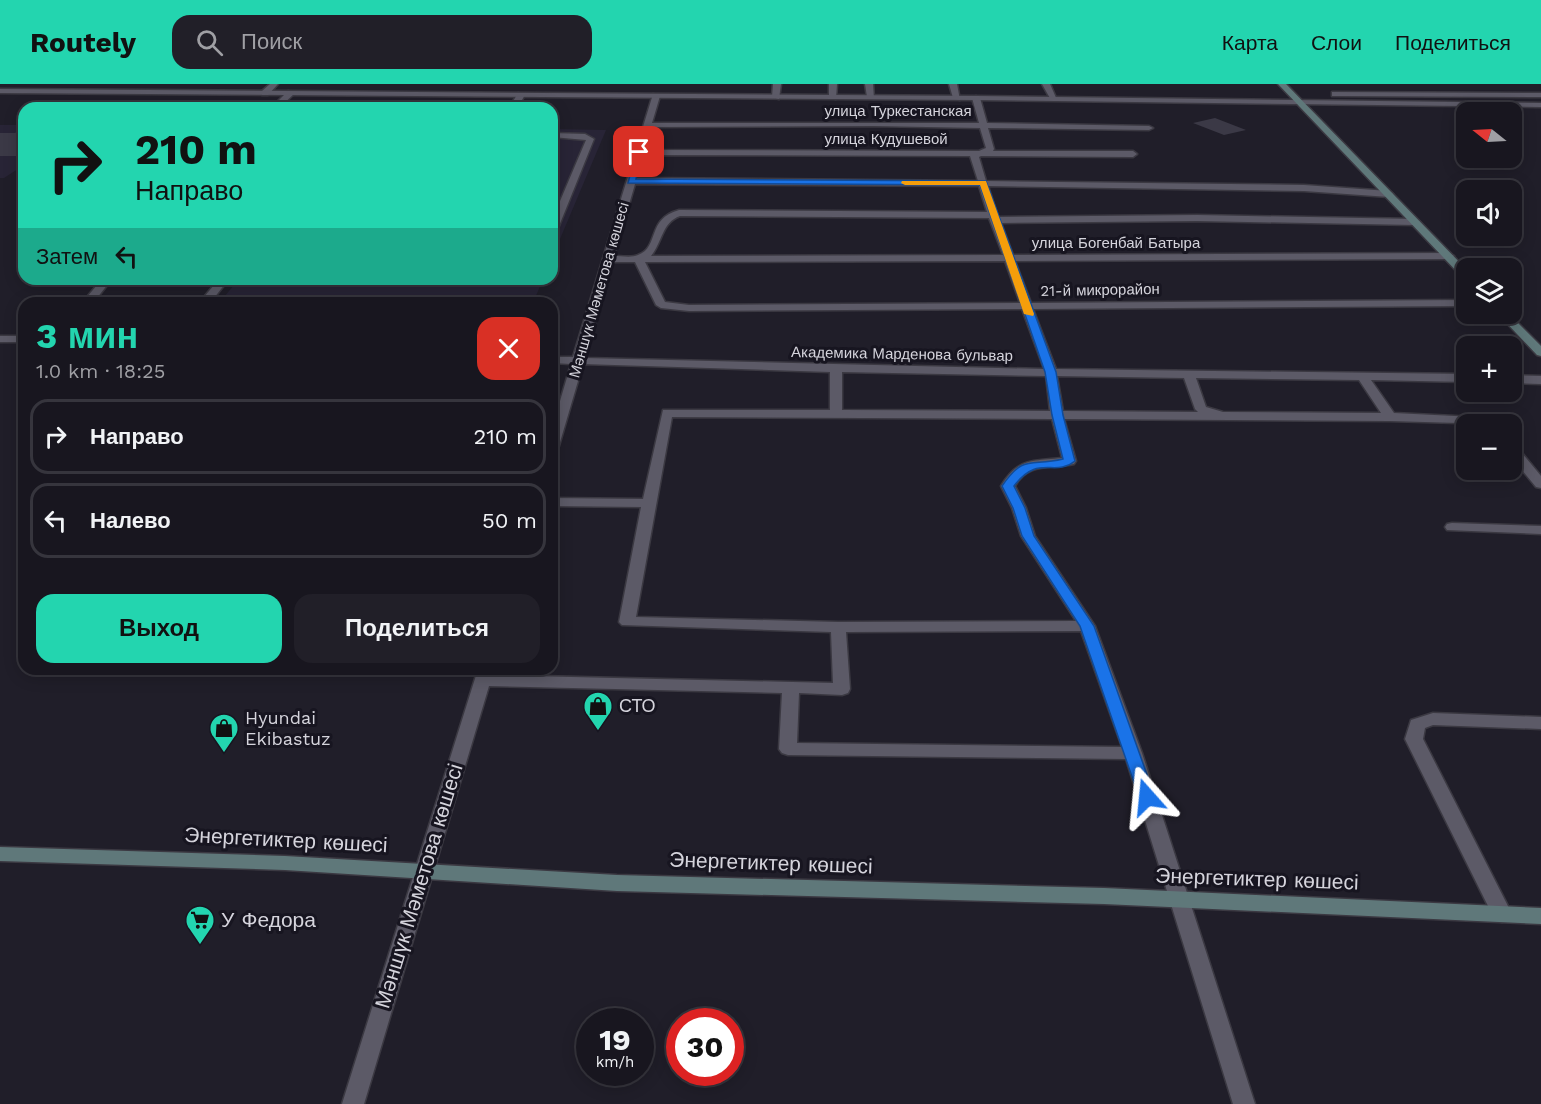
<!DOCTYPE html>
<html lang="ru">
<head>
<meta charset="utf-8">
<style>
	:root { --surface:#18161f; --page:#211f28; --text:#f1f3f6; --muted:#9f9fa4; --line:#36353d; --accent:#23d5af }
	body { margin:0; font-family:"Work Sans",sans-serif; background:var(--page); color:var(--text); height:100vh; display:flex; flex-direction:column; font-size:22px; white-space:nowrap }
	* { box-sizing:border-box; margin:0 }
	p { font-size:20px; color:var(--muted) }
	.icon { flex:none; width:33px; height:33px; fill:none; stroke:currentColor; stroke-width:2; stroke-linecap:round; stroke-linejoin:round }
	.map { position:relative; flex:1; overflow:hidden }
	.panel { position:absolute; left:18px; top:213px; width:540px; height:378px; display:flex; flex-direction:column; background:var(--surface); border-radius:18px; box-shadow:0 3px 15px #0003,0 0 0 2px var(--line) }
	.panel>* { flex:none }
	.top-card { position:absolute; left:18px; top:18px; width:540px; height:183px; border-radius:18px; box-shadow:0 3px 15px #0003,0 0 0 2px var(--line); background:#23d5af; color:#111; overflow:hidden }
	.needle { width:39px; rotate:288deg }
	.buttons { position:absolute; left:1456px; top:18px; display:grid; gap:12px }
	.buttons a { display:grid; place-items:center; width:66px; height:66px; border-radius:12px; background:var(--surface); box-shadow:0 3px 15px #0003,0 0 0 2px var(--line); font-size:30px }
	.speed { position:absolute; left:576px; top:924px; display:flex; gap:12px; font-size:30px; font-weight:700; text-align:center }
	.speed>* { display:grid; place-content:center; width:78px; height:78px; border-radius:50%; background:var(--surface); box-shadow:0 3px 15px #0003,0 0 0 2px var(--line); line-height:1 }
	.speed small { font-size:15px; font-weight:400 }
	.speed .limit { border:9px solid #d22; background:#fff; color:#111 }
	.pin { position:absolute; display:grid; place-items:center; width:51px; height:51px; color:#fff; margin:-26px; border-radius:12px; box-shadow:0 3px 9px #0006 }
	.me { position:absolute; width:66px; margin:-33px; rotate:342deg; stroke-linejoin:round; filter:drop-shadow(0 0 4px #0008) }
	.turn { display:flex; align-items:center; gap:21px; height:126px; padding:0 18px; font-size:27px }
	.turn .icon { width:78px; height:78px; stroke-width:2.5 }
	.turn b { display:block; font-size:42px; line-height:51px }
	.then { display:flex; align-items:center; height:57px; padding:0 18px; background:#0003; gap:12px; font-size:22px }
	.round { display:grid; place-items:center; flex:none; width:63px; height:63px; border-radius:18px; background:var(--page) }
	.overview { display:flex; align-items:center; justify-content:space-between; height:102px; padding:0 18px }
	h1 { font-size:36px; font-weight:700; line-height:45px; color:var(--accent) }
	.button { display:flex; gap:12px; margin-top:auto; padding:12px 18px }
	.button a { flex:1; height:69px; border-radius:18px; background:var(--accent); color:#111; font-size:24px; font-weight:700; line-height:69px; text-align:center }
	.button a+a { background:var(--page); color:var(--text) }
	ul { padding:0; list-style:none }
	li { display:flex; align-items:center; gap:18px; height:75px; margin:0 12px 9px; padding:0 6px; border:3px solid var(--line); border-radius:18px }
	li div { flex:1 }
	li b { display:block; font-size:22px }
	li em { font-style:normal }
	header { display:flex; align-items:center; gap:36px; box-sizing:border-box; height:84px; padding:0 30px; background:var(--accent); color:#111 }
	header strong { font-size:28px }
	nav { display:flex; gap:33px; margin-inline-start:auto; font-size:21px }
	.search { width:420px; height:54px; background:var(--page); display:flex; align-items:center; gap:15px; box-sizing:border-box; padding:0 21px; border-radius:18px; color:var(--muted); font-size:22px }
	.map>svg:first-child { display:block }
</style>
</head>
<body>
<header>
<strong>Routely</strong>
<div class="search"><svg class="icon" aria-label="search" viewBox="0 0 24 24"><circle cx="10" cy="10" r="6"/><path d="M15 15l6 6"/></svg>Поиск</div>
<nav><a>Карта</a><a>Слои</a><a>Поделиться</a></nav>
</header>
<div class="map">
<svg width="1541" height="1020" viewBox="0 0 1541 1020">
	<rect width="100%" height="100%" fill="#201e29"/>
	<path fill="#282436" d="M 0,41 L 24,41 L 24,81 L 4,94 L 0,94 Z
		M 552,45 L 606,46 L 552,174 Z
		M 239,195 L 543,195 L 533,219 L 219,219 Z"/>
	<path fill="#3b3946" d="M 1215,34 L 1246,46 L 1224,51 L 1193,39 Z
		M 24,42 L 24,72 L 0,72 L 0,49 L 15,49 Z"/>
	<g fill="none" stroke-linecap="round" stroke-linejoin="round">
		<g stroke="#3b3942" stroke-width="3">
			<path id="minor" d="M 270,0 L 278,0 L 268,11 L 262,11 L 262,7 Z
				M 773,0 L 781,0 L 779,15 L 772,13 Z
				M 829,0 L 837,0 L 836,15 L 829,13 Z
				M 865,0 L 873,0 L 874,15 L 867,13 Z
				M 949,0 L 957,0 L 960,16 L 953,14 Z
				M 1042,0 L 1050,0 L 1057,16 L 1051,16 Z
				M 288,7 L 295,9 L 279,24 L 271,24 Z
				M 1332,8 L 1541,9 L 1541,13 L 1335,12 L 1332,12 Z
				M 518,9 L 525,11 L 517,24 L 509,24 Z
				M 653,10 L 660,12 L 652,39 L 979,39 L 972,14 L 976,12 L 980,14 L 987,39 L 1149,42 L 1153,44 L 1149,46 L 988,44 L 994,65 L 993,67 L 1133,67 L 1137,70 L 1133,73 L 981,72 L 979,73 L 986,97 L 1304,101 L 1389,107 L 1393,110 L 1389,113 L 1304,107 L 988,102 L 998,133 L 1197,131 L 1415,135 L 1420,138 L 1415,141 L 1197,137 L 1001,139 L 1013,171 L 1449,169 L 1454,172 L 1449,175 L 1015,177 L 1031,219 L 1467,216 L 1467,222 L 1033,225 L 1056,285 L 1467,290 L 1467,298 L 1371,296 L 1394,329 L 1475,333 L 1492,340 L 1390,337 L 1064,335 L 1076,377 L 1074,380 C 1050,385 1028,378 1015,402 L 1026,424 L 1035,452 L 1095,542 L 1142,669 L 1255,1020 L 1233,1020 L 1126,675 L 788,671 L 782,669 L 779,665 L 782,609 L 489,602 L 364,1020 L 342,1020 L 478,585 L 494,585 L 492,591 L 833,599 L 831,548 L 622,541 L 619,538 L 641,423 L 552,422 L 552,414 L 643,415 L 663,326 L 830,326 L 830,288 L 583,280 L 558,365 L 552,369 L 552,344 L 571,280 L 552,279 L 552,273 L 573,273 ZM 874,42 L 980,44 L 986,64 L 979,67 L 644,66 L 651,43 ZM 643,71 L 970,72 L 978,97 L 636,94 ZM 635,100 L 979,102 L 987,128 L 679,126 C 646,135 660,163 638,171 C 632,174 621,172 614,172 ZM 680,132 L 989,134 L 1003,171 L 651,172 C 662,159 662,138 680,132 ZM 1005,177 L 1020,219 L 689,221 L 665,218 L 645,178 ZM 612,178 L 635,178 L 656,221 L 661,224 L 689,227 L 1022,225 L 1044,285 L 585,274 ZM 842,288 L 1046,292 L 1050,327 L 842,326 ZM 1057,292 L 1184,294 L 1195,325 L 1198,328 L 1063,327 ZM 1196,294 L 1359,296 L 1381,329 L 1223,328 L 1206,323 ZM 672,333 L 1052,335 L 1062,374 C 1032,377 1018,374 1001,402 L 1012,424 L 1021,452 L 1076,537 L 838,538 L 636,533 ZM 1081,547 L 1122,663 L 797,659 L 799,609 L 842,611 L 848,609 L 850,605 L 846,548 Z
				M 370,20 L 373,20 L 377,22 L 367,24 Z
				M 552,49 L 585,50 L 594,55 L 557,147 L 552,150 L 552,136 L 586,56 L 552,53 Z
				M 102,195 L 112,195 L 93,219 L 82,219 Z
				M 219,195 L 229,195 L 210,219 L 199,219 Z
				M 497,195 L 533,195 L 516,200 Z
				M 0,252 L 24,252 L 24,258 L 0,258 Z
				M 1512,291 L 1541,292 L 1541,300 L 1512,299 Z
				M 1512,362 L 1517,363 L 1541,392 L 1541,404 L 1536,403 L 1512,374 Z
				M 1452,439 L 1541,442 L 1541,450 L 1447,446 L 1445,443 L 1447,440 Z
				M 1433,629 L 1541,633 L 1541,645 L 1433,641 L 1425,644 L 1423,655 L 1512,830 L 1509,836 L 1502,838 L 1495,836 L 1405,655 L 1411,636 Z"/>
		</g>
		<g stroke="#3b3942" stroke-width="3">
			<path id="tertiary" d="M 0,5 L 976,12 L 1541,19 L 1541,23 L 976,16 L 0,9 Z"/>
		</g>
		<g stroke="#3b3942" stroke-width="3">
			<path id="secondary" d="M 1278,0 L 1286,0 L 1467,186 L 1467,195 L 1463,194 Z
				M 1498,230 L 1509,230 L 1541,262 L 1541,272 L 1537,271 Z
				M 0,763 L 285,772 L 617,791 L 1104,804 L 1541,824 L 1541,840 L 1104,820 L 617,807 L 285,786 L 0,777 Z"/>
		</g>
		<use href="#minor" fill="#5c5a67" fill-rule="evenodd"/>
		<use href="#tertiary" fill="#5c5a67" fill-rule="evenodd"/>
		<use href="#secondary" fill="#5f787a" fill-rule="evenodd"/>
	</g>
	<path fill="#1a73e8" stroke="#114b97" stroke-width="1.5" d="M 639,66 L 643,68 L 636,95 L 986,97 L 1056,288 L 1063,331 L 1075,377 C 1054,394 1039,369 1014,402 L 1025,424 L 1034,452 L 1094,542 L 1155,713 L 1153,717 L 1141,717 L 1139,713 L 1080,542 L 1022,452 L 1013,424 L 1002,402 C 1025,369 1030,383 1063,375 L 1052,331 L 1045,288 L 980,101 L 628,99 L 636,68 Z"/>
	<path fill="#f59e0b" d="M 902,97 L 986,97 L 1034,230 L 1033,232 L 1024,230 L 980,101 L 905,101 L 901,99 Z"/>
	<defs>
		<g id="shop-pin" transform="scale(1.5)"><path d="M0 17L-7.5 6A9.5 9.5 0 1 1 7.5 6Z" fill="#23d5af" stroke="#171520"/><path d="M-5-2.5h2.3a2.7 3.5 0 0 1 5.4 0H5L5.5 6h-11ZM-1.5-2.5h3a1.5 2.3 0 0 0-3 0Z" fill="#111"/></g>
		<g id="supermarket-pin" transform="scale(1.5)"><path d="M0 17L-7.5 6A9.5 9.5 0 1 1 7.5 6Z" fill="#23d5af" stroke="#171520"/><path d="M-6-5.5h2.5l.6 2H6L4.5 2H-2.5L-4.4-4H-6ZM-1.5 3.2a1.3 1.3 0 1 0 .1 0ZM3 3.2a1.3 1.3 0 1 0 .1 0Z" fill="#111"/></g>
	</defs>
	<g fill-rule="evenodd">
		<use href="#shop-pin" x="598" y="622"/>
		<use href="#shop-pin" x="224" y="644"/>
		<use href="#supermarket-pin" x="200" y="836"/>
	</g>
	<g text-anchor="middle" stroke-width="6" stroke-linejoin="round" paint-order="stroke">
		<g font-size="15" fill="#d5d4dc" stroke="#171520">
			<text x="898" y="32">улица Туркестанская</text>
			<text x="886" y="60">улица Кудушевой</text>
			<text x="1116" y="164">улица Богенбай Батыра</text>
			<text transform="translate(599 206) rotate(-74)" y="5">Мәншүк Мәметова көшесі</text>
			<text transform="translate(1100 206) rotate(-1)" y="5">21-й микрорайон</text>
			<text transform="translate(902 270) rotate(1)" y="5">Академика Марденова бульвар</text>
		</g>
		<g font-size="18" fill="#d5d4dc" stroke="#171520" text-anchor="start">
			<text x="619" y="628">СТО</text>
			<text x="245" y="640">Hyundai<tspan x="245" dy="21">Ekibastuz</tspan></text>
		</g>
		<g font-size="21" fill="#d5d4dc" stroke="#171520">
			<text transform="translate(286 756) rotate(3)" y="7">Энергетиктер көшесі</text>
			<text transform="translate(771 779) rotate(2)" y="7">Энергетиктер көшесі</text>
			<text transform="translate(1257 795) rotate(2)" y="7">Энергетиктер көшесі</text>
			<text transform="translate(419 802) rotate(-73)" y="7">Мәншүк Мәметова көшесі</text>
		</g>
		<g font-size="21" fill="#d5d4dc" stroke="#171520" text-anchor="start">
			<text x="221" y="843">У Федора</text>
		</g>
	</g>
</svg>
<div class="buttons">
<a><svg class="needle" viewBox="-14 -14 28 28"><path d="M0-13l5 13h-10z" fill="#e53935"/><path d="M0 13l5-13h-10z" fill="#9f9fa4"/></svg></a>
<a><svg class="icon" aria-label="sound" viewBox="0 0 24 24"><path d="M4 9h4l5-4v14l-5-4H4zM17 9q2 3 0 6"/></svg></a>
<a><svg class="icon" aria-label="layers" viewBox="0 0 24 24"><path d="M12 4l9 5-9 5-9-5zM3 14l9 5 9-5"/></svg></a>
<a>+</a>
<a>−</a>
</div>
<div class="speed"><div>19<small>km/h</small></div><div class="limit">30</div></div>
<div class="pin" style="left:639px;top:68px;background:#d93025"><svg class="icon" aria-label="arrive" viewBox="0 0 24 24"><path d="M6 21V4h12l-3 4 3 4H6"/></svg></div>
<svg class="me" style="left:1147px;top:713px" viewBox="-20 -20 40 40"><path d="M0-17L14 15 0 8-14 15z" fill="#1a73e8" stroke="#fff" stroke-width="4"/></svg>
<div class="top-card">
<div class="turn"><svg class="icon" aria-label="right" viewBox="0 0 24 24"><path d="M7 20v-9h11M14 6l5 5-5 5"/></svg><div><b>210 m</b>Направо</div></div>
<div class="then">Затем<svg class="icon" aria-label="left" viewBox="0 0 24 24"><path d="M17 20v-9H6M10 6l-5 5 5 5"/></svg></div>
</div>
<section class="panel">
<div class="overview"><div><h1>3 мин</h1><p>1.0 km · 18:25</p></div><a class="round" style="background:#d93025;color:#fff"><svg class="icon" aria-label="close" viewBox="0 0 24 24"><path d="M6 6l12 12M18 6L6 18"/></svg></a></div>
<ul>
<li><svg class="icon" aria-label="right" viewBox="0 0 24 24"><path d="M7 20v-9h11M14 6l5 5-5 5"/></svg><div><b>Направо</b></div><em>210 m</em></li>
<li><svg class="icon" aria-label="left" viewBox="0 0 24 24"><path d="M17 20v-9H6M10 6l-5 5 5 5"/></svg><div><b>Налево</b></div><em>50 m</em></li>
</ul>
<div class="button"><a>Выход</a><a>Поделиться</a></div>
</section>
</div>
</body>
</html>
